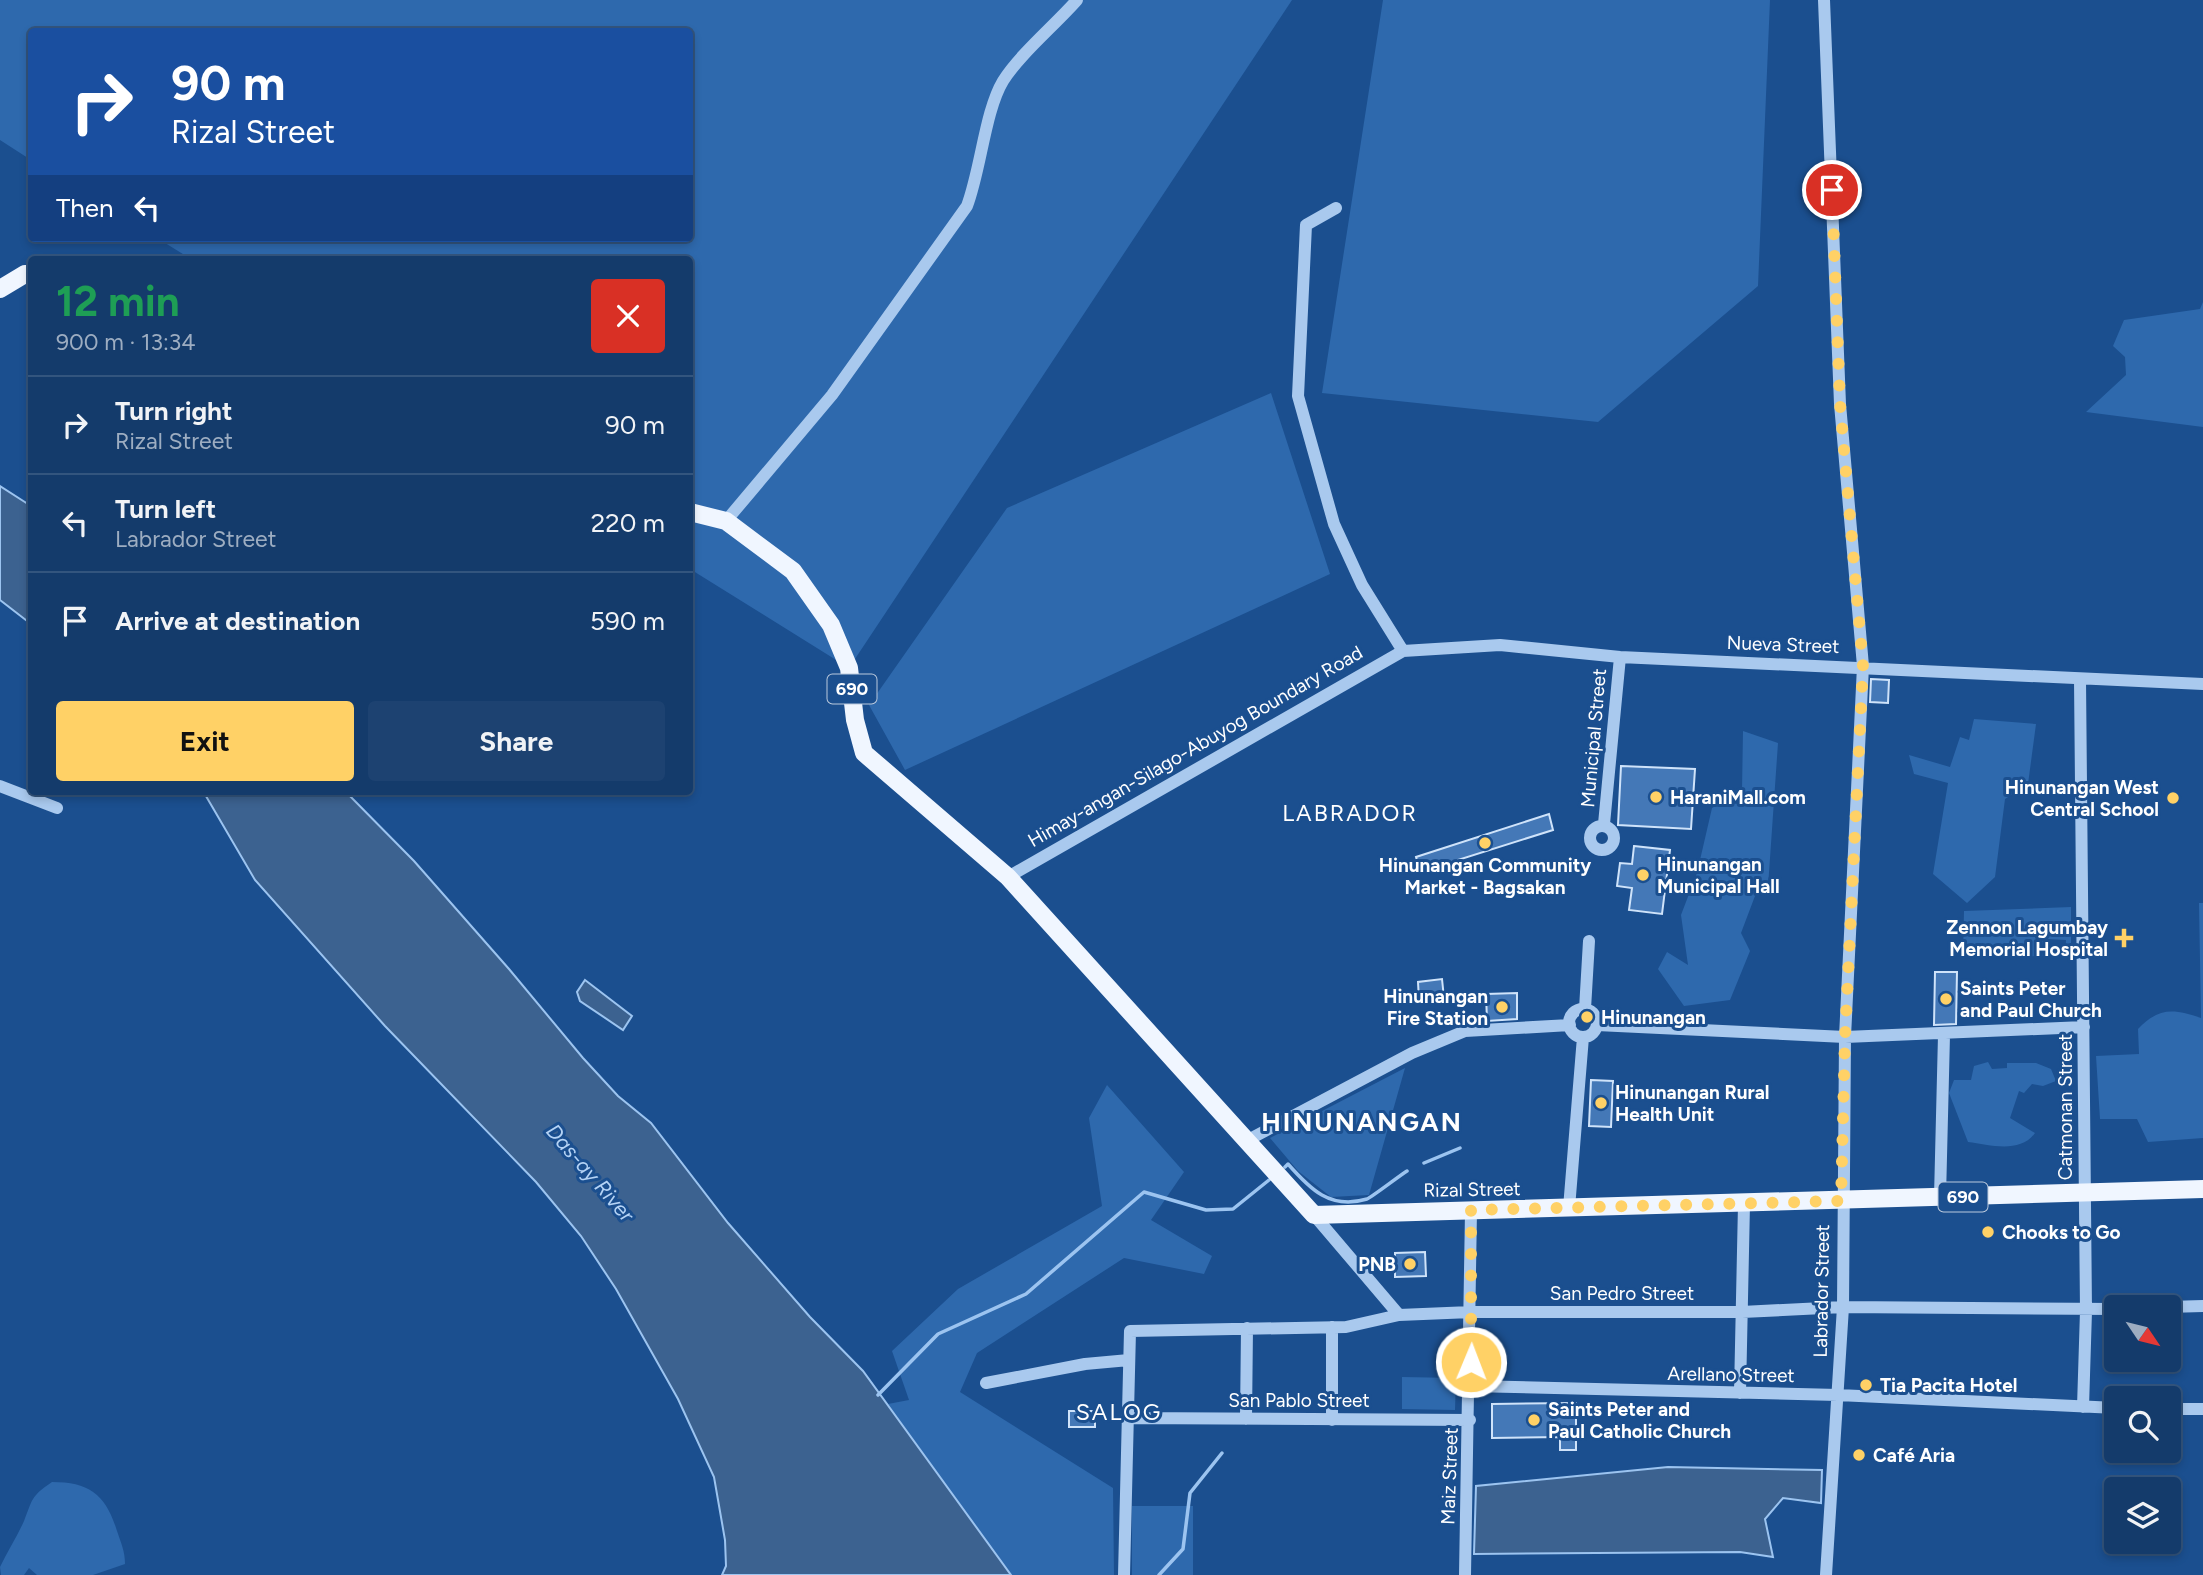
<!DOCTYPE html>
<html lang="en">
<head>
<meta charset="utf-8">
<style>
	:root { --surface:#143b6b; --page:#1d4271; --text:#f1f3f6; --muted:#9dadc1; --line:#33557e; --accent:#ffd166 }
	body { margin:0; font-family:Figtree,sans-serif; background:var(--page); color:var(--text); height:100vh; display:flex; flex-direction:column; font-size:26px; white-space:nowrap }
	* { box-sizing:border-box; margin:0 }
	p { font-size:23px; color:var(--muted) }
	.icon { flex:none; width:38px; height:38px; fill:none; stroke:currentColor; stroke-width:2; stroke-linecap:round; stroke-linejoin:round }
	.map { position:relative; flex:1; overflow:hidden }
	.side { position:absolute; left:28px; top:256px; width:665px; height:539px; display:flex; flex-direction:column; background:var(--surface); border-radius:7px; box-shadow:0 4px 10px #0003,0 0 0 2px var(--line) }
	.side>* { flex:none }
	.guide { position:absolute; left:28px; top:28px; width:665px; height:214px; border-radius:7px; box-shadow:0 4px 10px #0003,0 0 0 2px var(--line); background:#1a4fa0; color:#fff; overflow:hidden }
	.needle { width:46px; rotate:125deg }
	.tools { position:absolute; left:2104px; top:1295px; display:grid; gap:14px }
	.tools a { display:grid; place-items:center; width:77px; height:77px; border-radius:7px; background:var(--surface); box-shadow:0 4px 10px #0003,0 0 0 2px var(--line); font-size:35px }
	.pin { position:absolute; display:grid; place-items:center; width:60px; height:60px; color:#fff; margin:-30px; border:4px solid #fff; border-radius:50%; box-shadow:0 2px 7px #0007 }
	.me { position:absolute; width:77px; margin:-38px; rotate:1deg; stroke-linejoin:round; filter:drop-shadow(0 0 5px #0008) }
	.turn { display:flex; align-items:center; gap:24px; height:147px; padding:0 28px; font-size:32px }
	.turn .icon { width:91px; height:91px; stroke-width:2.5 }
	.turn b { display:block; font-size:49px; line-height:60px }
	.then { display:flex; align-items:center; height:66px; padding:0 28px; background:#0003; gap:14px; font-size:26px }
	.round { display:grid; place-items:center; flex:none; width:74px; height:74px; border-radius:7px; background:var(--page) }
	.overview { display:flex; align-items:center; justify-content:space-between; height:119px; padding:0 28px }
	h1 { font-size:42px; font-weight:700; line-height:52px; color:#1e9e55 }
	.cta { display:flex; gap:14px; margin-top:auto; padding:14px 28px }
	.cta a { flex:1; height:80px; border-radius:7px; background:var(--accent); color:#111; font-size:28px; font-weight:700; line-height:80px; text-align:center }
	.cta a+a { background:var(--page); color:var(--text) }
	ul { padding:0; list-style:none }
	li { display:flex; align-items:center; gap:21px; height:98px; padding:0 28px; border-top:2px solid var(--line) }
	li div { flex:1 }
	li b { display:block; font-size:26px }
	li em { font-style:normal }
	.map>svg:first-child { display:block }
</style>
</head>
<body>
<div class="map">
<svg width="2203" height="1575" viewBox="0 0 2203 1575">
	<rect width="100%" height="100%" fill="#1b4f8f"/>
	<path fill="#2e69ad" d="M 0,0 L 1292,0 L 849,668 L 690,569 L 690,259 L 191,259 L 157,238 L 690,238 L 690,32 L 32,32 L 31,160 L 0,140 Z
		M 1383,0 L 1770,0 L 1758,286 L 1598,422 L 1322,393 Z
		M 2203,302 L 2203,427 L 2086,412 L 2126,375 L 2125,357 L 2113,346 L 2124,320 L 2200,309 Z
		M 1271,393 L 1330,574 L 905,770 L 869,705 L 1007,508 Z
		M 1974,719 L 2036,724 L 2028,784 L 2005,799 L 1995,877 L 1967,903 L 1933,874 L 1948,783 L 1914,774 L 1909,755 L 1950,767 L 1960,737 L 1969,740 Z
		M 1743,731 L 1778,743 L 1768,887 L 1755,896 L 1741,933 L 1750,951 L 1730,1000 L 1684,1006 L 1658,969 L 1667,952 L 1688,965 L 1681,915 L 1697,873 L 1712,808 L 1742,791 Z
		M 2199,903 L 2203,903 L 2203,1138 L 2148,1142 L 2137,1119 L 2100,1119 L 2096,1056 L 2139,1054 L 2138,1029 C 2159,1007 2174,1009 2201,1018 Z
		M 2071,907 L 2071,957 L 2065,956 L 2066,940 L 2048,939 L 2047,956 L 1963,957 L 1964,911 Z
		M 1988,1062 L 1992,1069 L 2007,1068 L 2007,1063 L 2036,1063 L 2051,1069 L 2056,1081 L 2043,1086 L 2032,1084 L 2024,1093 L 2019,1091 L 2010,1118 L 2035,1133 C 2020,1154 1990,1145 1968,1142 L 1949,1093 L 1954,1080 L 1971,1080 L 1974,1066 Z
		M 1405,1068 L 1369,1195 L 1331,1197 L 1298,1171 L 1270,1138 Z
		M 1107,1085 L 1184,1172 L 1151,1220 L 1212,1256 L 1204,1274 L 1124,1258 L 977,1353 L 960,1392 L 1113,1488 L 1114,1575 L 1011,1575 L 888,1404 L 909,1400 L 892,1351 L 958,1289 L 1102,1206 L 1089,1118 Z
		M 1402,1377 L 1456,1378 L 1455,1410 L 1402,1409 Z
		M 52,1482 C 90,1482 106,1495 117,1531 C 121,1543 125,1551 125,1564 L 93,1575 L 37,1575 L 29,1568 L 24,1575 L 1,1575 L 0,1567 C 7,1552 17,1537 24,1521 C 33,1499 30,1497 52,1482 Z
		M 1132,1506 L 1193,1506 L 1193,1575 L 1132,1575 Z"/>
	<path fill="#3c6290" stroke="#9cc4f0" stroke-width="2" d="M 0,486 L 31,506 L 31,624 L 0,600 Z
		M 203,791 L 345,791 L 414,861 L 509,969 L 583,1058 L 618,1096 L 651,1123 L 728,1223 L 810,1317 L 863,1371 L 1011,1575 L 722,1575 L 726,1566 L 725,1540 L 714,1477 L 678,1399 L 616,1289 L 581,1236 L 536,1182 L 385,1026 L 255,880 Z
		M 585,980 L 632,1016 L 623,1030 L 580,1001 L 577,992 Z
		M 1668,1467 L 1822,1470 L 1821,1503 L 1783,1498 L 1765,1519 L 1773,1557 L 1740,1552 L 1474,1554 L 1476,1486 Z"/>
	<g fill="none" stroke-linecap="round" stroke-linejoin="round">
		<path stroke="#9cc4f0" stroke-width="3.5" d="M 1424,1163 L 1460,1148
			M 1285,1167 L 1288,1164 C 1310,1189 1330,1210 1367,1199 C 1372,1197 1399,1176 1407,1171
			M 878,1395 L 938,1334 L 1026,1294 L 1144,1192 L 1206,1210 L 1233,1209 L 1269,1180
			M 1159,1575 L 1183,1549 L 1190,1493 L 1222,1453"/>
	</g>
	<path fill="#4478b7" stroke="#cfe3fa" stroke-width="2" d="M 1871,679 L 1889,680 L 1888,703 L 1870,702 Z
		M 1621,766 L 1695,769 L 1691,829 L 1618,825 Z
		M 1549,814 L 1553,830 L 1420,872 L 1416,857 Z
		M 1634,846 L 1670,850 L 1662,914 L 1629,910 L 1632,888 L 1617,886 L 1620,863 L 1632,864 Z
		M 1935,972 L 1957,972 L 1956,1024 L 1934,1025 Z
		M 1442,979 L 1444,998 L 1419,1001 L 1418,982 Z
		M 1517,993 L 1517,1019 L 1487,1021 L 1486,994 Z
		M 1591,1080 L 1613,1081 L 1611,1127 L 1589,1126 Z
		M 1425,1252 L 1426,1276 L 1395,1277 L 1395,1253 Z
		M 1576,1403 L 1576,1450 L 1560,1450 L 1560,1437 L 1492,1438 L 1492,1404 Z
		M 1069,1411 L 1095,1411 L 1095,1427 L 1069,1427 Z"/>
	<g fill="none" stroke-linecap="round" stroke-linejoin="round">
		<path stroke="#a9c9ee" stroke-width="12" d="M 1824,0 L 1840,404 L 1863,666 L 1845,1037 L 1843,1307 L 1826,1575
			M 1336,208 L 1306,225 L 1298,396 L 1334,524 L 1362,585 L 1403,651
			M 726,521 L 832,395 L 967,206 C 981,169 985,111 1003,81 C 1019,55 1056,24 1077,0
			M 2080,680 L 2086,1311 L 2083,1407
			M 0,786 L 57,808
			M 1604,824 L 1620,657
			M1590 838a12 12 0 1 1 24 0a12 12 0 1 1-24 0Z
			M 1008,877 L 1403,651 L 1500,645 L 1620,657 L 2203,684
			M 1585,1009 L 1589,941
			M1569 1023a14 14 0 1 1 28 0a14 14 0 1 1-28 0Z
			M 1597,1025 L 1845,1037 L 2084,1027
			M 1248,1140 L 1412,1053 L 1465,1031 L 1570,1025
			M 1940,1197 L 1944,1035
			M 1569,1208 L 1583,1037
			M 1314,1215 L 1399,1315
			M 2168,1307 L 2203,1306
			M 1332,1327 L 1332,1420
			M 986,1383 L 1085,1364 L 1129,1360
			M 1470,1386 L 1838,1395 L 2116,1408
			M 1740,1393 L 1744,1204
			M 2168,1409 L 2203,1409
			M 1127,1418 L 1470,1420
			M 1246,1419 L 1247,1328
			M 1124,1575 L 1130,1331 L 1346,1327 L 1399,1315 L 1471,1312 L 1742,1312 L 1843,1307 L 2116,1309
			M 1465,1575 L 1471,1211"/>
		<path stroke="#f0f6ff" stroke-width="18" d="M 0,289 L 25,274 L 32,274
			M 690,512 L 726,521 L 793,571 L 831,625 L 849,668 L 855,720 L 864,753 L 1008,877 L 1314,1215 L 2203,1189"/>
	</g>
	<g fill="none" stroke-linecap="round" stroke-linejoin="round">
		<path stroke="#ffd166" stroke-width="12" stroke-dasharray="0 21.6" d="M 1471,1362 L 1471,1210 L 1841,1201 L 1845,1037 L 1863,666 L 1840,404 L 1832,190"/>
	</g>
	<g fill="#ffd166" stroke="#1b4f8f" stroke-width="2.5">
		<circle cx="1656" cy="797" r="7"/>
		<circle cx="2173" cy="798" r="7"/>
		<circle cx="1485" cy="843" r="7"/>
		<circle cx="1643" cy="875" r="7"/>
		<path d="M2120.5 927.5h7v7h7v7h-7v7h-7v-7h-7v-7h7z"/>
		<circle cx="1946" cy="999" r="7"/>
		<circle cx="1502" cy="1007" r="7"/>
		<circle cx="1587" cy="1017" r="7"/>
		<circle cx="1601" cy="1103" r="7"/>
		<circle cx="1988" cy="1232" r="7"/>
		<circle cx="1410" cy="1264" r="7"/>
		<circle cx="1866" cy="1385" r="7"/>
		<circle cx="1534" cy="1420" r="7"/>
		<circle cx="1859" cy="1455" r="7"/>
	</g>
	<g text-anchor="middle" stroke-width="6" stroke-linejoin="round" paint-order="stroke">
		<g fill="#1b4f8f" stroke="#bbcadd" stroke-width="2">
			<rect x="827.5" y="674.5" width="49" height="29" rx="5"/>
			<rect x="1938.5" y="1182.5" width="49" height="29" rx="5"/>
		</g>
		<g font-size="18" font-weight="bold" fill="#fff">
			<text x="852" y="695">690</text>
			<text x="1963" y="1203">690</text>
		</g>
		<g font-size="19" fill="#fff" stroke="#1b4f8f">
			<text transform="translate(1783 644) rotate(2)" y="7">Nueva Street</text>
			<text transform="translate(1593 738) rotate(-85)" y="7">Municipal Street</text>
			<text transform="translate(1195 746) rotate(-30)" y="7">Himay-angan-Silago-Abuyog Boundary Road</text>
			<text transform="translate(2065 1107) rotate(-90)" y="7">Catmonan Street</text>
			<text transform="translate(1472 1189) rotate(-1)" y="7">Rizal Street</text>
			<text transform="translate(1821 1291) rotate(-89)" y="7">Labrador Street</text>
			<text x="1622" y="1300">San Pedro Street</text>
			<text transform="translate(1731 1374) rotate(1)" y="7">Arellano Street</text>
			<text x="1299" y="1407">San Pablo Street</text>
			<text transform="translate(1449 1476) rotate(-88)" y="7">Maiz Street</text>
		</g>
		<g font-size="19" font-weight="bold" fill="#fff" stroke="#1b4f8f" text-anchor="start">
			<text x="2159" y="794" text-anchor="end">Hinunangan West<tspan x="2159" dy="22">Central School</tspan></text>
			<text x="1670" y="804">HaraniMall.com</text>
			<text x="1657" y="871">Hinunangan<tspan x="1657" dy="22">Municipal Hall</tspan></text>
			<text x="1485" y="872" text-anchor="middle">Hinunangan Community<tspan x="1485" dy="22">Market - Bagsakan</tspan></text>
			<text x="2108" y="934" text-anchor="end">Zennon Lagumbay<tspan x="2108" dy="22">Memorial Hospital</tspan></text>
			<text x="1960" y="995">Saints Peter<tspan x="1960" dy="22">and Paul Church</tspan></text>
			<text x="1488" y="1003" text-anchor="end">Hinunangan<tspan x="1488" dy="22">Fire Station</tspan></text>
			<text x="1601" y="1024">Hinunangan</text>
			<text x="1615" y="1099">Hinunangan Rural<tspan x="1615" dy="22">Health Unit</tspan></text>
			<text x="2002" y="1239">Chooks to Go</text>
			<text x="1396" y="1271" text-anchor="end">PNB</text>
			<text x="1880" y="1392">Tia Pacita Hotel</text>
			<text x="1548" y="1416">Saints Peter and<tspan x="1548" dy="22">Paul Catholic Church</tspan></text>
			<text x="1873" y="1462">Café Aria</text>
		</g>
		<g font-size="21" font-style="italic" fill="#b5d3f5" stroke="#1b4f8f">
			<text transform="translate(590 1173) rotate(49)" y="7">Das-ay River</text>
		</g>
		<g font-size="23" letter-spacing="2" fill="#fff" stroke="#1b4f8f">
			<text x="1350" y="821">LABRADOR</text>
			<text x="1119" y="1420">SALOG</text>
		</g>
		<g font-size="26" font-weight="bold" letter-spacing="2" fill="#fff" stroke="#1b4f8f">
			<text x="1362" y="1131">HINUNANGAN</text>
		</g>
	</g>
</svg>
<div class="tools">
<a><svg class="needle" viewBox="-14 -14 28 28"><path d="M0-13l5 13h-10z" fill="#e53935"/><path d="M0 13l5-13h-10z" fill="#9dadc1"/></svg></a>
<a><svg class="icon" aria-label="search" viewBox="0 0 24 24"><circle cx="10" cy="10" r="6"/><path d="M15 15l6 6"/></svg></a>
<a><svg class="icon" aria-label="layers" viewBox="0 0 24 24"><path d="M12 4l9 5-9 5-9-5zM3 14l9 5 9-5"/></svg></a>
</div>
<div class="pin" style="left:1832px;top:190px;background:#d93025"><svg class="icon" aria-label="arrive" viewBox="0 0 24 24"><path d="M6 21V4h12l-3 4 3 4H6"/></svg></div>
<svg class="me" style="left:1471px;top:1362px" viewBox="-20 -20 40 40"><circle r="17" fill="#ffd166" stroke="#fff" stroke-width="3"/><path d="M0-11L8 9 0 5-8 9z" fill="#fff"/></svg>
<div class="guide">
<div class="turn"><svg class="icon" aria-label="right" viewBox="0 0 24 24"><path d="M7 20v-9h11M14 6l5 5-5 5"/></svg><div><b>90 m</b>Rizal Street</div></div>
<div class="then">Then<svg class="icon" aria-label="left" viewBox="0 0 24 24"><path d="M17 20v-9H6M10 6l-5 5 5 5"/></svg></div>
</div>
<section class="side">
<div class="overview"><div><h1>12 min</h1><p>900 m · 13:34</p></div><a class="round" style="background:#d93025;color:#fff"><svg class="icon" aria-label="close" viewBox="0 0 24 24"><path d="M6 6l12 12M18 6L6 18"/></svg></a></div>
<ul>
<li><svg class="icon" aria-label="right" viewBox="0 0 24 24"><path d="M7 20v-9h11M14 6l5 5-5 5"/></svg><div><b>Turn right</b><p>Rizal Street</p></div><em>90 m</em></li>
<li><svg class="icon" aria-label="left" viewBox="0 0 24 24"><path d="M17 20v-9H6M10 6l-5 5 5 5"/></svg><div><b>Turn left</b><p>Labrador Street</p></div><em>220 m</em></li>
<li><svg class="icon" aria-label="arrive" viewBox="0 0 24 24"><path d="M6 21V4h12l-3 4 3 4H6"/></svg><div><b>Arrive at destination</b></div><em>590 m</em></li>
</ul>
<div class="cta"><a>Exit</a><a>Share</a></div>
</section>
</div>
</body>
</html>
